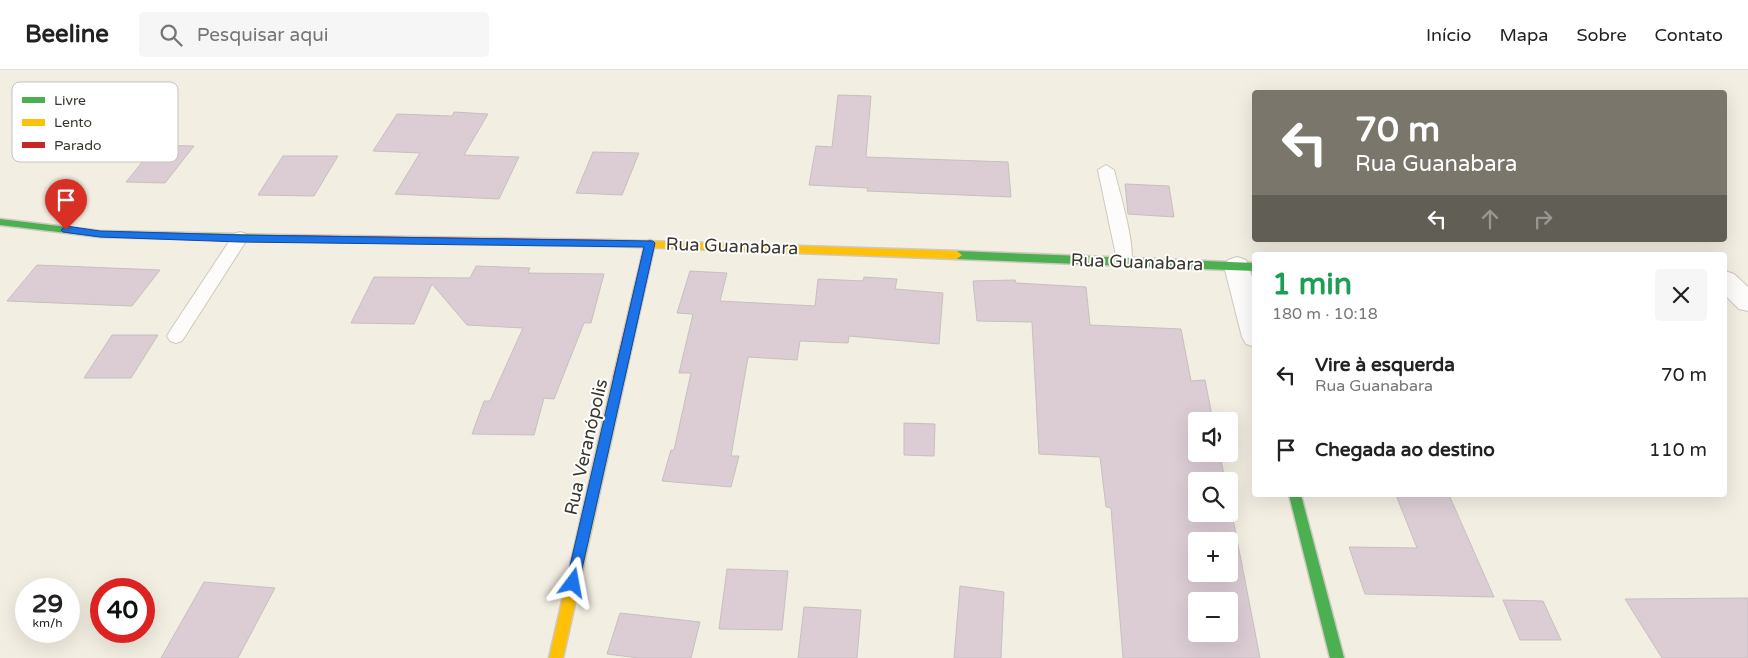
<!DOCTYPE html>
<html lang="pt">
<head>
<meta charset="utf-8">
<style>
	:root { --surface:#fff; --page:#f6f6f6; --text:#222; --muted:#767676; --line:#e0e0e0 }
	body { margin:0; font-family:"Varela Round",sans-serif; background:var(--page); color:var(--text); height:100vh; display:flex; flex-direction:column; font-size:19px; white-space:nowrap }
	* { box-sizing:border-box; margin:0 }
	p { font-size:16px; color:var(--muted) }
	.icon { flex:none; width:28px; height:28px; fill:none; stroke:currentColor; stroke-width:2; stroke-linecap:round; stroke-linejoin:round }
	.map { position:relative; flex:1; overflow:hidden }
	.side { position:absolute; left:1252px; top:182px; width:475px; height:245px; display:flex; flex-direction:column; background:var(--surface); border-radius:5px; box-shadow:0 5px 20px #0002 }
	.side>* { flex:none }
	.banner { position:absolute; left:1252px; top:20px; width:475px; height:152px; border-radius:5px; box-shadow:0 5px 20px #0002; background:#7a766c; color:#fff; overflow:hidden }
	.controls { position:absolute; left:1188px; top:342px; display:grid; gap:10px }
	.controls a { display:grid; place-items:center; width:50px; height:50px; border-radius:5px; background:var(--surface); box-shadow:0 5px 20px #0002; font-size:25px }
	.speed { position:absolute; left:15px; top:508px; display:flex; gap:10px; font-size:25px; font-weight:700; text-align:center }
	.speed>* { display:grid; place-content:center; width:65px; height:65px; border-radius:50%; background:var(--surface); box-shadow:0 5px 20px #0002; line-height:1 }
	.speed small { font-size:12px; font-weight:400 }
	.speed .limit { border:8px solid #d22; background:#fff; color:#111 }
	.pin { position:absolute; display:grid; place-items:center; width:42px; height:42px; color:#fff; margin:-51px -21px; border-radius:50% 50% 50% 0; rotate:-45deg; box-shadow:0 0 5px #0007 }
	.pin .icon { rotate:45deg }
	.me { position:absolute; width:55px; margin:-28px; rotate:13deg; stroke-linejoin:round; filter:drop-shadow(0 0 4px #0008) }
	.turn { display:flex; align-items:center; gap:18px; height:105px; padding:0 20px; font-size:22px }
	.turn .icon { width:65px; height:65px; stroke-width:2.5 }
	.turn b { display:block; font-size:35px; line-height:42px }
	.lanes { display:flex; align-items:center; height:48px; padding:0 20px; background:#0003; justify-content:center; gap:25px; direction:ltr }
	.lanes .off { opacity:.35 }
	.round { display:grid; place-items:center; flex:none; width:52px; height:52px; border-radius:5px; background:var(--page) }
	.overview { display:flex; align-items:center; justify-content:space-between; height:85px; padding:0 20px }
	h1 { font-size:30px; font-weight:700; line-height:38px; color:#1e9e55 }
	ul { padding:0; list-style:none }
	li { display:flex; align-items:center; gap:15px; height:75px; padding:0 20px }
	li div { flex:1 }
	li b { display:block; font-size:19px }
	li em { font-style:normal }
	header { display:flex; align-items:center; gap:30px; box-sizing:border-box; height:70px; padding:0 25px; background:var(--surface); border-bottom:1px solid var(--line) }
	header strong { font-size:24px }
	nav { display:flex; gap:28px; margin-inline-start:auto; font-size:18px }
	.search { width:350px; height:45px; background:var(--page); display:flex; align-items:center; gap:12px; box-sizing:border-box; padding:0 18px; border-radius:5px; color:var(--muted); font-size:19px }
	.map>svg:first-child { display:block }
</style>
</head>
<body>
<header>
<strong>Beeline</strong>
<div class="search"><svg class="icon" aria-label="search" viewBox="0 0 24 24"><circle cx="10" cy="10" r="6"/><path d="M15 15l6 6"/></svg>Pesquisar aqui</div>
<nav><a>Início</a><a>Mapa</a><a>Sobre</a><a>Contato</a></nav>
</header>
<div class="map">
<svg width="1748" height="588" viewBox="0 0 1748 588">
	<rect width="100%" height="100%" fill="#f3eee2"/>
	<path fill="#dccdd5" stroke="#c6c0be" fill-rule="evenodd" d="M 838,25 L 871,26 L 866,87 L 1008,92 L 1011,127 L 867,121 L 868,118 L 809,115 L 816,76 L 832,77 Z
		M 454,42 L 488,44 L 464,85 L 519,87 L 499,129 L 395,124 L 420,83 L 373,81 L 397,44 L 452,46 Z
		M 156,75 L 194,76 L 165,113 L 126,112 Z
		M 593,82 L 639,83 L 622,125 L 576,123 Z
		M 283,86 L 338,86 L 314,126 L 258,125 Z
		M 1125,114 L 1169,116 L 1174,147 L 1128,144 Z
		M 37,195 L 160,200 L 132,236 L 7,231 Z
		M 476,196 L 530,198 L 528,203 L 604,204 L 591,253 L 584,253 L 554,329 L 544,328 L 534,365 L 472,364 L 484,331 L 490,331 L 523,258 L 467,255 L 432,214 L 414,254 L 351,253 L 374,207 L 470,208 Z
		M 690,201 L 727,203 L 720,231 L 815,236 L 818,209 L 863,211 L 864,207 L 897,209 L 895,219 L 943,223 L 939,274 L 849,266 L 848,273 L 800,271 L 797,290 L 748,287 L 731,386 L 739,386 L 731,417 L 662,411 L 671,380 L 674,380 L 691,303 L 679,303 L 693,244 L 677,243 Z
		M 1015,210 L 1016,213 L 1086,217 L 1090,255 L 1181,259 L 1191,311 L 1205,310 L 1213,351 L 1196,351 L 1196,384 L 1220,384 L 1225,411 L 1196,411 L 1196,444 L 1229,444 L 1229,428 L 1260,588 L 1123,588 L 1111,438 L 1106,437 L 1100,387 L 1039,384 L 1032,252 L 977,251 L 973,211 ZM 1196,471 L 1229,471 L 1229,504 L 1196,504 ZM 1196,531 L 1229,531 L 1229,564 L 1196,564 Z
		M 112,265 L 158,265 L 131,308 L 84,308 Z
		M 904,353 L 935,354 L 934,386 L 904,385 Z
		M 1396,425 L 1449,425 L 1494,527 L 1365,524 L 1349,477 L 1417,478 Z
		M 727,499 L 788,501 L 782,560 L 719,559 Z
		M 204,512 L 275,518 L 238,588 L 161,588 Z
		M 960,516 L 1004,522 L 1001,588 L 954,588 Z
		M 1748,528 L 1748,588 L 1662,588 L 1625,529 Z
		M 1503,530 L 1543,531 L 1561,570 L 1520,570 Z
		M 804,537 L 861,540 L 857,588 L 798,588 Z
		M 620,543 L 700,552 L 691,588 L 638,588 L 607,584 Z"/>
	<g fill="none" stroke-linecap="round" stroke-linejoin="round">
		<g stroke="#cdc9c0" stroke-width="2">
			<path id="lane" d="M 1106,95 L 1114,100 C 1118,117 1138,182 1130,195 L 1118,195 L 1098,100 Z
				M 240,162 L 246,164 L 248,168 L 182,271 L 176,273 L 170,271 L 167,266 L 170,261 L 234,164 Z"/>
		</g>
		<g stroke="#cdc9c0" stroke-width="2">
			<path id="street" d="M 1237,187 L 1246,190 L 1255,216 L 1255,277 L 1246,274 L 1242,267 L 1224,196 L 1228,190 Z
				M 1725,201 L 1734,204 L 1748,217 L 1748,241 L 1739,239 L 1725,225 Z"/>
		</g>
		<g stroke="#cdc9c0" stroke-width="3">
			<path id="fast" d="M 0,149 L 100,161 L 277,165 L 282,168 L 277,171 L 100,167 L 0,155 Z
				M 957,181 L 1255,193 L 1255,201 L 957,189 L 952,185 Z
				M 1289,425 L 1301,425 L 1344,588 L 1330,588 Z"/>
		</g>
		<g stroke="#cdc9c0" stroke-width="3">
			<path id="slow" d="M 611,170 L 957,181 L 962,185 L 957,189 L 611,176 L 606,173 Z
				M 619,304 L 623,305 L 625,308 L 563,588 L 549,588 L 613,308 L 615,305 Z"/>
		</g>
		<g stroke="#cdc9c0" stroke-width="3">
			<path id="jam" d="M 277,165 L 611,170 L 616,173 L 611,176 L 277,171 L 272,168 Z
				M 650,170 L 655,173 L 625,308 L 623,311 L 615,311 L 613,308 L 645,173 Z"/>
		</g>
		<use href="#lane" fill="#fdfcfb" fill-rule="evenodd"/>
		<use href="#street" fill="#fdfcfb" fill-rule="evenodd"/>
		<use href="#fast" fill="#4caf50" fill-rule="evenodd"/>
		<use href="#slow" fill="#ffc107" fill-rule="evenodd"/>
		<use href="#jam" fill="#c62828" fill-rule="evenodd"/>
	</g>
	<path fill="#1a73e8" stroke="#114b97" d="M 66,156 L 100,161 L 240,165 L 653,171 L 655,173 L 578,517 L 573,519 L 568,517 L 566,513 L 644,177 L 240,172 L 100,167 L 63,162 L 61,160 Z"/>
	<g text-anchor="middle" stroke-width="4" stroke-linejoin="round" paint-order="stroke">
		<g font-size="18" fill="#39362d" stroke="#fff">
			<text transform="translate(732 176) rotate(2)" y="6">Rua Guanabara</text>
			<text transform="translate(1137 192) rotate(2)" y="6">Rua Guanabara</text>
			<text transform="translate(586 377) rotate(-77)" y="6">Rua Veranópolis</text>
		</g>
	</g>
	<rect x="12" y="12" width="166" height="80" rx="8" fill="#fff" stroke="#c4c3c0" stroke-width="1"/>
	<rect x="22" y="27" width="23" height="6" fill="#4caf50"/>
	<rect x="22" y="49" width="23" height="7" fill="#ffc107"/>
	<rect x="22" y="72" width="23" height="6" fill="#c62828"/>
	<g font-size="14" fill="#39362d">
		<text x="54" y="35">Livre</text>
		<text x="54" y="57">Lento</text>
		<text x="54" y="80">Parado</text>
	</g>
</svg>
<div class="controls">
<a><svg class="icon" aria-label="sound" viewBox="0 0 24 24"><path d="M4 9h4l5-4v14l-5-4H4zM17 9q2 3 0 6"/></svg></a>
<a><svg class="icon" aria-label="search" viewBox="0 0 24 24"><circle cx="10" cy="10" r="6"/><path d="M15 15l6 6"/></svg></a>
<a>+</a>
<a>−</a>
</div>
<div class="speed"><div>29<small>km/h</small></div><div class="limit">40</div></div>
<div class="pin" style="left:66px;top:160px;background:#d93025"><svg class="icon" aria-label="arrive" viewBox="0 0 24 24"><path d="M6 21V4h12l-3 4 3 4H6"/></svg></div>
<svg class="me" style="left:573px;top:513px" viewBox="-20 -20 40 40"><path d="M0-17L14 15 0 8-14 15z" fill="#1a73e8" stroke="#fff" stroke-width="4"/></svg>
<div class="banner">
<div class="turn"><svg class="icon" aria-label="left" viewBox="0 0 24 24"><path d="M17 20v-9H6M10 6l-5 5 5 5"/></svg><div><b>70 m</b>Rua Guanabara</div></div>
<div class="lanes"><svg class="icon" aria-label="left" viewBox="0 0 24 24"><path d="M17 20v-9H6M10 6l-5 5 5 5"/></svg><svg class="icon off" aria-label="ahead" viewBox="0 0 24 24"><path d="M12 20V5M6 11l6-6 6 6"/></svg><svg class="icon off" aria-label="right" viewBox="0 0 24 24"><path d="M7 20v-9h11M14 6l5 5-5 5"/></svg></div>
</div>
<section class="side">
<div class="overview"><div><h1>1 min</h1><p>180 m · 10:18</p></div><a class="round"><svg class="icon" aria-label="close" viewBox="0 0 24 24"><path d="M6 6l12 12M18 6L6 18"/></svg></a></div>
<ul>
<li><svg class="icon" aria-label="left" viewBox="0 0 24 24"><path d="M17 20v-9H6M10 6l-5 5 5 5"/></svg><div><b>Vire à esquerda</b><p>Rua Guanabara</p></div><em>70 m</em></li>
<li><svg class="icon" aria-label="arrive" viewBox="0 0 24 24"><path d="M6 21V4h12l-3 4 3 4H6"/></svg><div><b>Chegada ao destino</b></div><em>110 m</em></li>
</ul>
</section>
</div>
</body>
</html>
